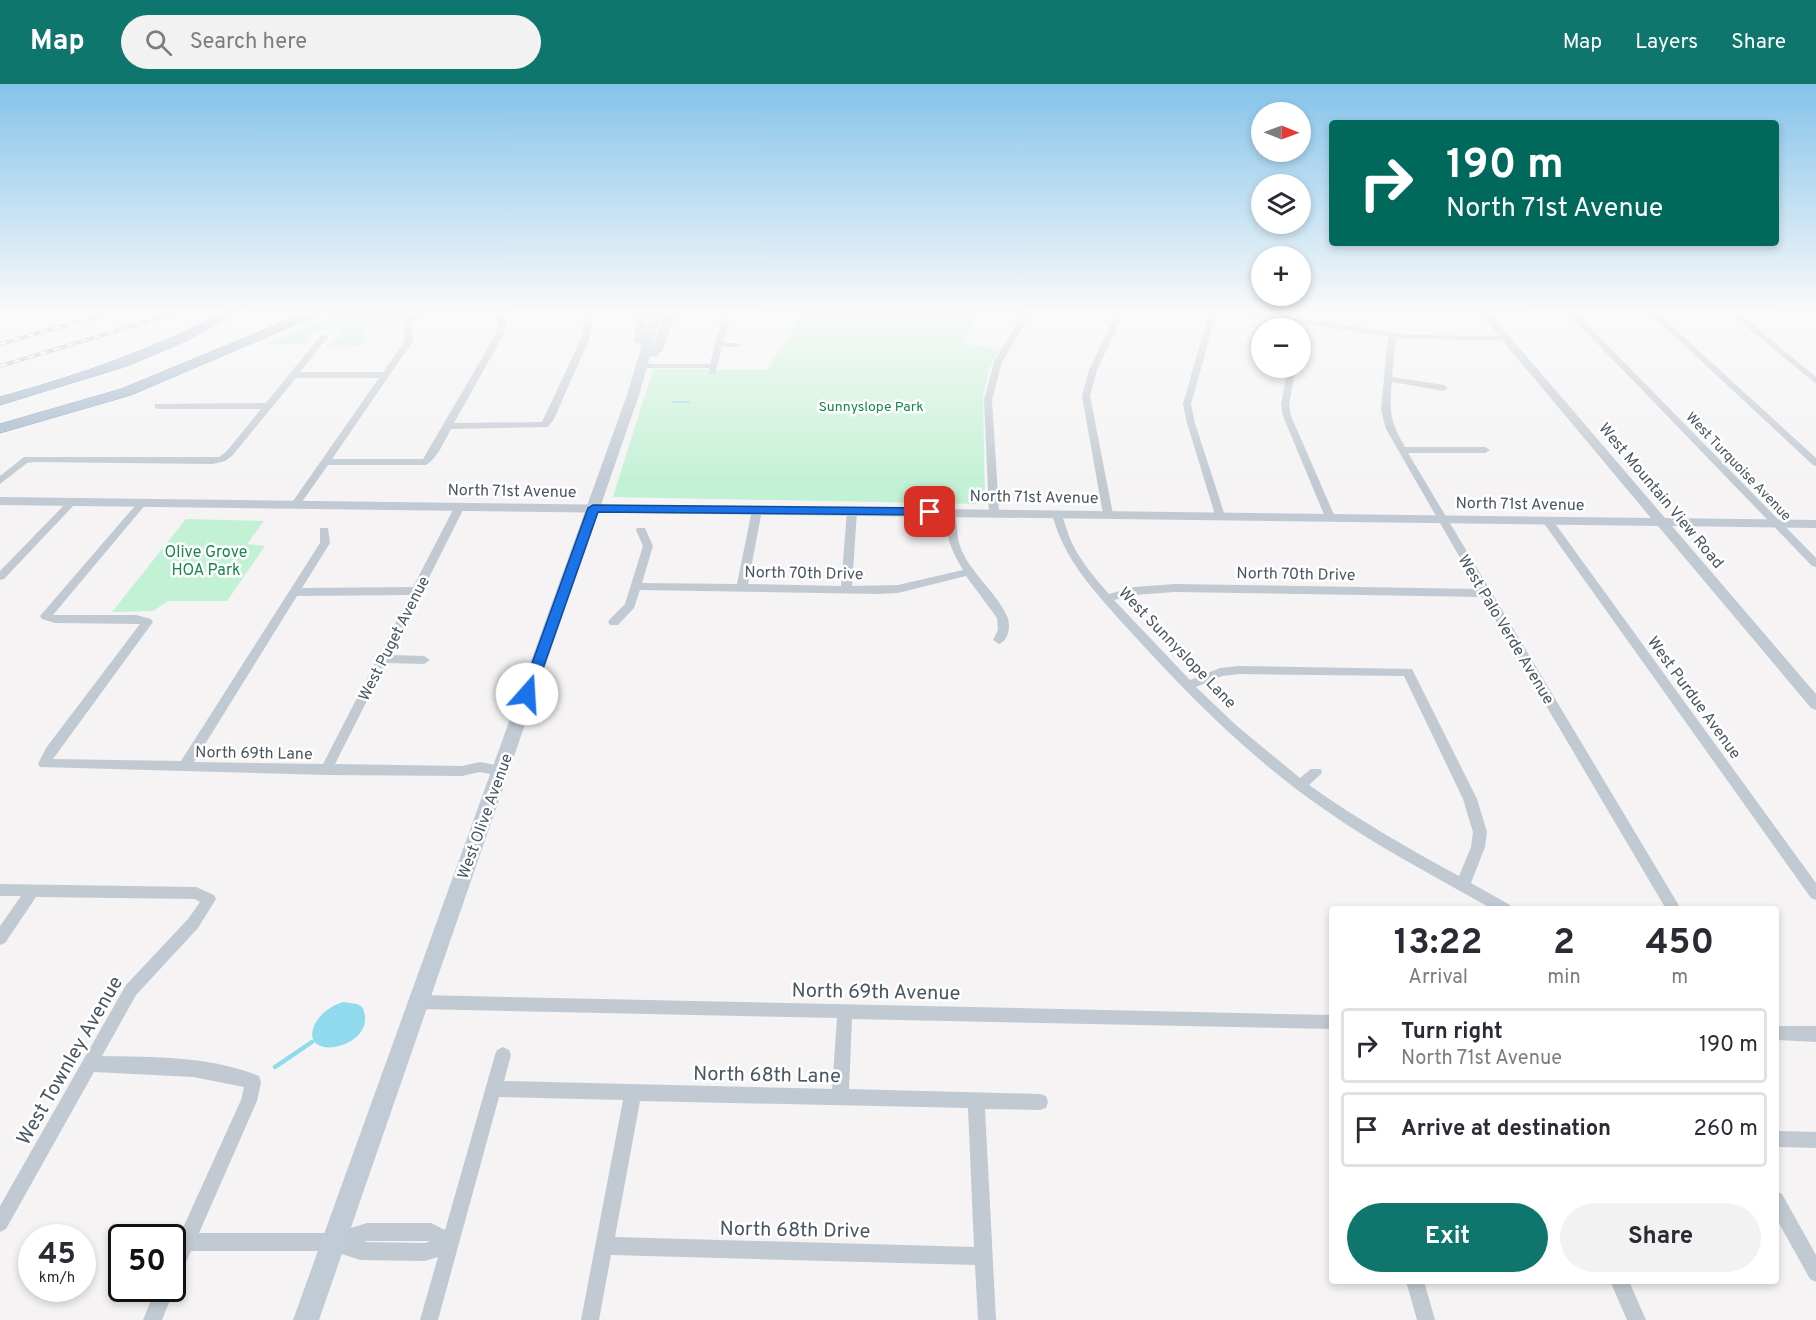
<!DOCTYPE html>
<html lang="en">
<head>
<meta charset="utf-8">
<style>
	:root { --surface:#fff; --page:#f2f2f3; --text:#2b2b33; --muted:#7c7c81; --line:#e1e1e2; --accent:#0f766e }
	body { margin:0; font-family:Overpass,sans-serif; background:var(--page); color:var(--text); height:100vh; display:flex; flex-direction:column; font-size:22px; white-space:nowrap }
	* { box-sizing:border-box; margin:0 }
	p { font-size:20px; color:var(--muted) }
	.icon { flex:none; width:33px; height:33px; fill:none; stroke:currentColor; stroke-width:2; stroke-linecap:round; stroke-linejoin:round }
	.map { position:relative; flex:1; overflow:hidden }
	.panel { position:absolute; left:1329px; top:822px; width:450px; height:378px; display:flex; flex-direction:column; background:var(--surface); border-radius:6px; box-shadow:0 3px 9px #0003 }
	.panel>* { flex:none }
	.banner { position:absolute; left:1329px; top:36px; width:450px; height:126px; border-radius:6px; box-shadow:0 3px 9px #0003; background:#00695c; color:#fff; overflow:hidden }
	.needle { width:39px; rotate:91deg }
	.fabs { position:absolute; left:1251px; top:18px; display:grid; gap:12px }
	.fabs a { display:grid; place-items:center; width:60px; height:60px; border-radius:50%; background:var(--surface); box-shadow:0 3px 9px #0003; font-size:30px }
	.speed { position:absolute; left:18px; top:1140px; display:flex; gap:12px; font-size:30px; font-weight:700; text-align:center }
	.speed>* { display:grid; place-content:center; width:78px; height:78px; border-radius:50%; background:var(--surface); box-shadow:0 3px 9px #0003; line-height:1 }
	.speed small { font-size:15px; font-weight:400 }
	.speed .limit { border:3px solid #111; border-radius:9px; background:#fff; color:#111 }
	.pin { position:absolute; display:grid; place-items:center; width:51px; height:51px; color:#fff; margin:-26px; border-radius:12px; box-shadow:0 3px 9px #0006 }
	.me { position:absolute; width:66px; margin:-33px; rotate:19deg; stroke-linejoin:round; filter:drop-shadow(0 0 4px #0008) }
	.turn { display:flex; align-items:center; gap:21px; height:126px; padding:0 18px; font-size:27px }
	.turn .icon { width:78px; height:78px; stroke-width:2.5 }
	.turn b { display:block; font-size:42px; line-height:51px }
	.eta { display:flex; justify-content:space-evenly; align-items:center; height:102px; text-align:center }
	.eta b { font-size:36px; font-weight:700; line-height:42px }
	.primary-button { display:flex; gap:12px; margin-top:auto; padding:12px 18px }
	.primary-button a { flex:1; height:69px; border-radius:36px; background:var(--accent); color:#fff; font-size:24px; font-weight:700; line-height:69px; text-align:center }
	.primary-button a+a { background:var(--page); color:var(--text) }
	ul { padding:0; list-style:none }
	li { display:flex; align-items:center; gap:18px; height:75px; margin:0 12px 9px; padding:0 6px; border:3px solid var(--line); border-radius:6px }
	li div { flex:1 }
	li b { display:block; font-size:22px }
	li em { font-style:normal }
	header { display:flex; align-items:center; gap:36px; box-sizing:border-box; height:84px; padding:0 30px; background:var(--accent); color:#fff }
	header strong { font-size:28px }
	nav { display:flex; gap:33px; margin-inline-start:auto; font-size:21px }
	.search { width:420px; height:54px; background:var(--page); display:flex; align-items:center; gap:15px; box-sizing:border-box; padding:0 21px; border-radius:33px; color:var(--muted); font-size:22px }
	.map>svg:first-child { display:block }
</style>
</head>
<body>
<header>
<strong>Map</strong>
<div class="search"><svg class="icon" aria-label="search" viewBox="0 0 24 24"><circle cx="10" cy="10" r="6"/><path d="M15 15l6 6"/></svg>Search here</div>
<nav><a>Map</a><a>Layers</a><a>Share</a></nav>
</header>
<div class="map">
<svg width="1816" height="1236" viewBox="0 0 1816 1236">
	<rect width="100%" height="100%" fill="#f5f3f3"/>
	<path fill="#c3f1d5" d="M 348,225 L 409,225 L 410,229 L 398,236 L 363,243 L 366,256 L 361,262 L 325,263 L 343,250 L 340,246 C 328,243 314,245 306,256 L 310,261 L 265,261 Z
		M 806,225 L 973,225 L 974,237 L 963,259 L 1000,265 L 989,285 L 983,311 L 985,418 L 979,420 L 613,413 L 653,285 L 767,286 Z
		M 186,435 L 264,437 L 247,460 L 265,462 L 227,517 L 168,517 L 153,527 L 112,528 Z"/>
	<path fill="#90daee" d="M 343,918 L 357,920 L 362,923 C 382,962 299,981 314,942 C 320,929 331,922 343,918 Z"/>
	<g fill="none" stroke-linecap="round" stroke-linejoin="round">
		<path stroke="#90daee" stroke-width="2" d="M 673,318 L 689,318"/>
		<path stroke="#90daee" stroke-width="4.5" d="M 275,983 L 312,958"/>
		<g stroke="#7690ad" stroke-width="1">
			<path id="trunk" d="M 230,225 L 245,225 L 186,257 L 127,282 L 0,321 L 0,313 C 80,291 157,264 230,225 Z
				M 315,225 L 332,225 L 131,311 L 0,349 L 0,340 L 121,305 Z"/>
		</g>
		<path fill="#c1cad2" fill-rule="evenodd" d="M 438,225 L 452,225 L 412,236 L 413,257 L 332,375 L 423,375 L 496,250 L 498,240 L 493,225 L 501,225 L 506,240 L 504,250 L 454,339 L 542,338 L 583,251 L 584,225 L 592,225 L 591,251 L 554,335 L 548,343 L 451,345 C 444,357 438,374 426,381 L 328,381 L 299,422 L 296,423 L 291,420 L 379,294 L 296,294 L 232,372 L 225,377 L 213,380 L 34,378 L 27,379 L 0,400 L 0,392 L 24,373 L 219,373 L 226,368 L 261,325 L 158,325 L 155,324 L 155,320 L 266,319 L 321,251 L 324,251 L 328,253 L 300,288 L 383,288 L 405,257 L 404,237 L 406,232 Z
			M 724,225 L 732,225 L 723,259 L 737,259 L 741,261 L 737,263 L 722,263 L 715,290 L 709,290 L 709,284 L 643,284 L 639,282 L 643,280 L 710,280 Z
			M 1026,225 L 1034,225 L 1002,278 L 992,316 L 999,428 L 994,431 L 989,428 L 984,316 L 994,278 Z
			M 1118,225 L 1126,225 L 1097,286 L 1090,312 L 1113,430 L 1108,433 L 1103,430 L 1082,312 L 1089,286 Z
			M 1210,225 L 1235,225 L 1410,251 L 1510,252 L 1510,256 L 1507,256 L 1410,255 L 1396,253 L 1392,293 L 1444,301 L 1448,304 L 1444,307 L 1392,298 C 1389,328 1390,337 1405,363 L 1485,363 L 1490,366 L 1485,369 L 1408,369 L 1681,825 L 1666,825 L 1482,513 L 1175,508 L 1134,511 L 1114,516 L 1190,596 L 1220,584 L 1239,582 L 1412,585 L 1477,715 L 1487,748 L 1485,763 L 1471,799 L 1510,821 L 1512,825 L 1492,825 C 1435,792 1375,762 1321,723 C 1249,673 1187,610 1128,545 C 1097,510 1063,476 1052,429 L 1054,427 L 1060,427 C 1065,437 1067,449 1072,459 C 1081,478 1095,494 1109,510 L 1134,503 L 1175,500 L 1478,505 L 1386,345 L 1381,326 L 1388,252 L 1217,227 L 1191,320 L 1195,339 L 1225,432 L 1220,435 L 1216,434 L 1187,339 L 1183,320 ZM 1239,590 L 1404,592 L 1463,715 L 1473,748 L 1471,763 L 1459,792 C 1407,764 1357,735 1309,701 L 1322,689 L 1321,685 L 1311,685 L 1300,694 L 1237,642 L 1196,603 L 1222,592 Z
			M 1564,225 L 1572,225 L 1816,474 L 1816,483 L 1812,482 Z
			M 1645,225 L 1653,225 L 1816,374 L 1816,382 L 1813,381 Z
			M 1725,225 L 1734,225 L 1816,293 L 1816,300 Z
			M 1807,225 L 1816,225 L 1816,231 Z
			M 1288,284 L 1296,284 L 1289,320 L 1291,332 L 1335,433 L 1334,435 L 1330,436 L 1325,433 L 1283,332 L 1281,320 Z
			M 72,415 L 77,418 L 75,420 L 4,495 L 0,496 L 0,487 L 69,416 Z
			M 143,415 L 148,418 L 146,420 L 53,531 L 136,531 L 151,535 L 153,538 L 53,675 L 181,677 L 320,459 L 320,444 L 328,444 L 330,459 L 302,504 L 413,503 L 455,422 L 460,419 L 465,422 L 390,571 L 424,572 L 430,576 L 424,580 L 386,579 L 335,680 L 462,682 L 480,678 L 505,683 L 506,687 L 505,691 L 500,692 L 480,688 L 462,692 L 326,691 L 40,683 L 38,680 L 46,664 L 140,540 L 55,539 L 42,535 L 40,532 L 140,416 ZM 410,511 L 323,680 L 194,678 L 297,512 Z
			M 757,423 L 762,426 L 748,500 L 841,502 L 847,427 L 852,424 L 857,427 L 852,502 L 898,501 L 963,486 C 950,463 946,455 946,428 L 951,425 L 954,426 C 958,437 956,451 960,462 C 969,488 997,509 1007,532 C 1011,542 1009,556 999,560 L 993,556 L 998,546 L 997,534 L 966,492 L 898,509 L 878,510 L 640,506 L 634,524 L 618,541 L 610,541 L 608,538 L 610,535 L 625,520 L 643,462 L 636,446 L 637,444 L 645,444 L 653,462 L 642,499 L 737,500 L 752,426 Z
			M 1547,433 L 1551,434 L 1816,799 L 1816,816 L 1811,814 L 1543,438 L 1543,434 Z
			M 0,800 L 196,803 L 214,811 L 216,815 L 198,844 L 136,911 L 102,972 C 154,973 210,972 259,992 L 261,998 L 257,1017 L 199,1149 L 334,1149 L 367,1139 L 431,1139 L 445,1146 L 495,971 L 497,966 L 503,963 L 509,966 L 511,971 L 504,997 L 832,1005 L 837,934 L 419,925 L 414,923 L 411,918 L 414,913 L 419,911 L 1332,931 L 1332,945 L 852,935 L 849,1005 L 1040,1010 L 1046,1012 L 1048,1018 L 1046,1024 L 1040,1026 L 985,1025 L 996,1236 L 978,1236 L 975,1181 L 611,1171 L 599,1236 L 581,1236 L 623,1016 L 499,1013 L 438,1236 L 420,1236 L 438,1173 L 425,1177 L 360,1176 L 333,1167 L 191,1167 L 178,1196 L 173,1199 L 175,1204 L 162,1236 L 143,1236 L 156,1204 L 172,1204 L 172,1168 L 241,1016 L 244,1003 L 193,993 L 94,988 L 6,1145 L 0,1148 L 0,1122 L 126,901 L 188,835 L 200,818 L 195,815 L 36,813 L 5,859 L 0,861 L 0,842 L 21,812 L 0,812 ZM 640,1017 L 968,1024 L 974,1163 L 615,1153 ZM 367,1157 L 430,1157 L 425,1159 L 364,1158 Z
			M 1776,942 L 1816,942 L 1816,958 L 1776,956 Z
			M 1776,1047 L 1816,1048 L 1816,1064 L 1776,1063 Z
			M 1776,1107 L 1782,1110 L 1816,1171 L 1816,1198 L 1810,1195 L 1776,1134 Z
			M 1406,1197 L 1424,1197 L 1435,1236 L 1417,1236 Z
			M 1610,1197 L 1629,1197 L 1646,1236 L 1627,1236 Z"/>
		<path fill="#c1cad2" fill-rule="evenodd" d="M 1476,225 L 1486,225 L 1665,434 L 1816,436 L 1816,444 L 1672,442 L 1816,610 L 1816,626 L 1811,624 L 1658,442 L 0,421 L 0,413 L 1651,434 Z"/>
		<path fill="#c1cbd6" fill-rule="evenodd" d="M 638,225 L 648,225 L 645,249 L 653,225 L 663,225 L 652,264 L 667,225 L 677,225 L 664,264 L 657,272 L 650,273 L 639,311 L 319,1236 L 293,1236 L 627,311 L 642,261 L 634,258 Z"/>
		<use href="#trunk" fill="#9fb4c9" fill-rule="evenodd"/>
		<g stroke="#b5b8bd" stroke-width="4">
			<path id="rail" d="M 0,260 L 122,225
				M 0,282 L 188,225"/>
		</g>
		<use href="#rail" stroke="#fff" stroke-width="2" stroke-dasharray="7" stroke-linecap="butt"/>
	</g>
	<linearGradient id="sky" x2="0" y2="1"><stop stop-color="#85c3ea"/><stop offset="0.57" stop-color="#fafafa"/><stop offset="1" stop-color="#fafafa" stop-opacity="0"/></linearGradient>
	<rect width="1816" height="398" fill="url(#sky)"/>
	<path fill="#1a73e8" stroke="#114b97" stroke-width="1.5" d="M 593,421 L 930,424 L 936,428 L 930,431 L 598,428 L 534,610 L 527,615 L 523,613 L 521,610 L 588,424 Z"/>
	<g text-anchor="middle" stroke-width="5" stroke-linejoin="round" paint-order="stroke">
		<g font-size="14" fill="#17864f" stroke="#fff">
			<text x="871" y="327">Sunnyslope Park</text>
		</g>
		<g font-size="14" fill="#4a5661" stroke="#fff">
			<text transform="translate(1739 382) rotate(46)" y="5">West Turquoise Avenue</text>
		</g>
		<g font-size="16" fill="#4a5661" stroke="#fff">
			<text transform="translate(512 406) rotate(1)" y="6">North 71st Avenue</text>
			<text transform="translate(1662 411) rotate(50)" y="6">West Mountain View Road</text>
			<text transform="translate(1034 412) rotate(1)" y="6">North 71st Avenue</text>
			<text transform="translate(1520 419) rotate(1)" y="6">North 71st Avenue</text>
			<text transform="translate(804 488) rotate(1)" y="6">North 70th Drive</text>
			<text transform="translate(1296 489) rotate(1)" y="6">North 70th Drive</text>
			<text transform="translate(1507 545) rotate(59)" y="6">West Palo Verde Avenue</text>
			<text transform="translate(393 554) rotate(-63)" y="6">West Puget Avenue</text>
			<text transform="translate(1178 563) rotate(46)" y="6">West Sunnyslope Lane</text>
			<text transform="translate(1695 613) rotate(54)" y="6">West Purdue Avenue</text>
			<text transform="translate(254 668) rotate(1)" y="6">North 69th Lane</text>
			<text transform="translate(484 732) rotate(-70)" y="6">West Olive Avenue</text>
		</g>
		<g font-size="16" fill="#17864f" stroke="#fff">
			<text x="206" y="473">Olive Grove<tspan x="206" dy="18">HOA Park</tspan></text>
		</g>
		<g font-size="20" fill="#4a5661" stroke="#fff">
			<text transform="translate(876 907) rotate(1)" y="7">North 69th Avenue</text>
			<text transform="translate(69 976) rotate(-60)" y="7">West Townley Avenue</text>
			<text transform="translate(767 990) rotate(1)" y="7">North 68th Lane</text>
			<text transform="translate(795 1145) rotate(1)" y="7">North 68th Drive</text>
		</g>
	</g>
</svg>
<div class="fabs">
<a><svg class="needle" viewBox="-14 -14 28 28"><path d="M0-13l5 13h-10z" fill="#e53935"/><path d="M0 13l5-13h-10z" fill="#7c7c81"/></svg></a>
<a><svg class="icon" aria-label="layers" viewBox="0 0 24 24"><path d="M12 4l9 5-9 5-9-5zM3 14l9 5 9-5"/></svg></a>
<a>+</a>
<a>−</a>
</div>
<div class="speed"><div>45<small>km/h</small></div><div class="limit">50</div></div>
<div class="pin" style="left:930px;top:428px;background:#d93025"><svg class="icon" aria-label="arrive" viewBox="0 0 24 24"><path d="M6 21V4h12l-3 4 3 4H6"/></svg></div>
<svg class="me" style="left:527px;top:610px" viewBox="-20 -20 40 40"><circle r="19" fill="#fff"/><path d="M0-13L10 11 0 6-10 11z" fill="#1a73e8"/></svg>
<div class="banner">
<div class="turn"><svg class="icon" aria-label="right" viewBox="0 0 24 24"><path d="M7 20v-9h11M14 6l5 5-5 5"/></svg><div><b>190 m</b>North 71st Avenue</div></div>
</div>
<section class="panel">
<div class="eta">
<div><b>13:22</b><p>Arrival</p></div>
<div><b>2</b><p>min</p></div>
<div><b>450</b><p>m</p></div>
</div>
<ul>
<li><svg class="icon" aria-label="right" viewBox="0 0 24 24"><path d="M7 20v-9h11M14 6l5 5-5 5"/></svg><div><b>Turn right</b><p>North 71st Avenue</p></div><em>190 m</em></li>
<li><svg class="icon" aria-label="arrive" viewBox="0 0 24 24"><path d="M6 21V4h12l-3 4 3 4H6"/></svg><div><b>Arrive at destination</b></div><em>260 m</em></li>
</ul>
<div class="primary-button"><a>Exit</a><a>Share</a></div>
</section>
</div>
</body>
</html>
